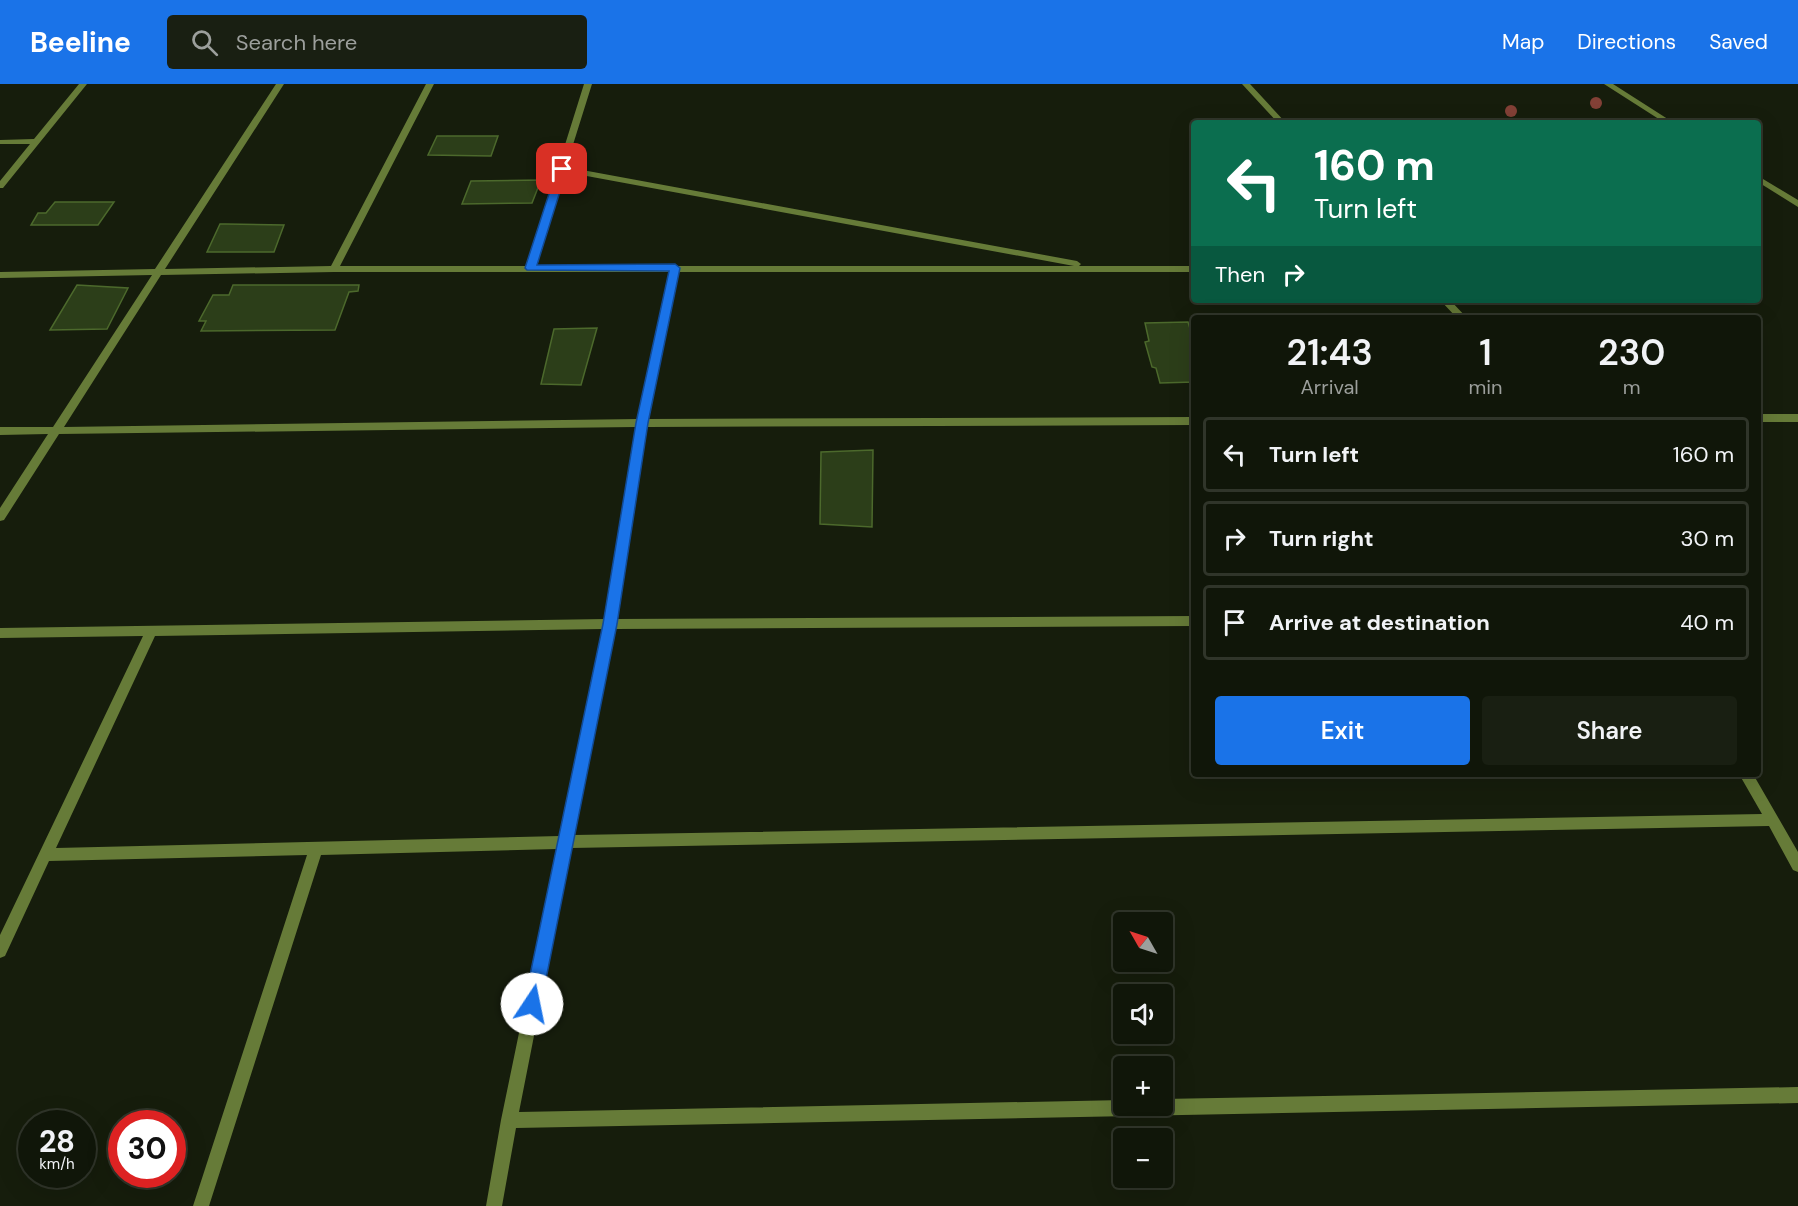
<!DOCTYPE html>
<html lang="en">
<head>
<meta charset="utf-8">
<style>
	:root { --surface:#101609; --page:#191f12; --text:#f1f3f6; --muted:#9c9f9c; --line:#30352a; --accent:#1a73e8 }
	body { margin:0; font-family:"DM Sans",sans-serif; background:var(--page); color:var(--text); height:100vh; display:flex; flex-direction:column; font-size:22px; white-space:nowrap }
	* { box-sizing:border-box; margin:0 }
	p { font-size:20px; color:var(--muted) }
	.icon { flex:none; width:33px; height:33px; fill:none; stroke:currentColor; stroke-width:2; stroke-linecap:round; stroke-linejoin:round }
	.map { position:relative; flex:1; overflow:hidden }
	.sheet { position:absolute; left:1191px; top:231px; width:570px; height:462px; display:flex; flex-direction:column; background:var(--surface); border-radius:6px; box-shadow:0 6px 24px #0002,0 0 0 2px var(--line) }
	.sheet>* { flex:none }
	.banner { position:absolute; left:1191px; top:36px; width:570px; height:183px; border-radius:6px; box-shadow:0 6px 24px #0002,0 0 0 2px var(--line); background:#0b6e4f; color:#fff; overflow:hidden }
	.needle { width:39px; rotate:309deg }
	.tools { position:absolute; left:1113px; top:828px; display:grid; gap:12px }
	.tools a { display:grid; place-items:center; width:60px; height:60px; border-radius:6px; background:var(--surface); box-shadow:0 6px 24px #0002,0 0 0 2px var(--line); font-size:30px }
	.speed { position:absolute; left:18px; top:1026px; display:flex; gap:12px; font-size:30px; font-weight:700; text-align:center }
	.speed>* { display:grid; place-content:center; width:78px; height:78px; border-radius:50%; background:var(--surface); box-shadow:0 6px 24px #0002,0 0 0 2px var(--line); line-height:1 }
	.speed small { font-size:15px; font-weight:400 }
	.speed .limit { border:9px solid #d22; background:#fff; color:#111 }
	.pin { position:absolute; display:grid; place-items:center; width:51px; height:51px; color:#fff; margin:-26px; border-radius:12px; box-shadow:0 3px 9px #0006 }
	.me { position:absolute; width:66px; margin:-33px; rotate:11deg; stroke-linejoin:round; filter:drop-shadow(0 0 4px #0008) }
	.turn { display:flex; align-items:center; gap:21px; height:126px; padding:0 24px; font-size:27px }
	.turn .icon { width:78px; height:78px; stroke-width:2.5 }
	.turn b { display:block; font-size:42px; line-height:51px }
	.then { display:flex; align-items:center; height:57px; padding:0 24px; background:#0003; gap:12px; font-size:22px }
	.eta { display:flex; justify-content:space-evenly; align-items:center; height:102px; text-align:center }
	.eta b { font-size:36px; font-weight:600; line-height:42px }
	.action { display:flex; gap:12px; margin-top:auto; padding:12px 24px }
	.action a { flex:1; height:69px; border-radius:6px; background:var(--accent); color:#fff; font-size:24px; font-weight:600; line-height:69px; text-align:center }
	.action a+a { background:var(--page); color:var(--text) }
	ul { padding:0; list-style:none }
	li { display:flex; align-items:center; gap:18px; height:75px; margin:0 12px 9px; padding:0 12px; border:3px solid var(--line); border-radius:6px }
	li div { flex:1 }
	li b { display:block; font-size:22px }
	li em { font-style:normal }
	header { display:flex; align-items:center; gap:36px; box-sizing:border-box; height:84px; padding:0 30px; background:var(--accent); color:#fff }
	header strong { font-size:28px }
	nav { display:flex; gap:33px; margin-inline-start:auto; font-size:21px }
	.search { width:420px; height:54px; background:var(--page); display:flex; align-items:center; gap:15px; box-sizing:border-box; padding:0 21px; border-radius:6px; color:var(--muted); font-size:22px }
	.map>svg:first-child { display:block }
</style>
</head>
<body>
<header>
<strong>Beeline</strong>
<div class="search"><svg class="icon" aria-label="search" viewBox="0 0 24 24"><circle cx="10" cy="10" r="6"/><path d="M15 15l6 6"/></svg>Search here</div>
<nav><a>Map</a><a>Directions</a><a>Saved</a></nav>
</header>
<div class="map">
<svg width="1798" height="1122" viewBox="0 0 1798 1122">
	<rect width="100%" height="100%" fill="#161d0c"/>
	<path fill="#2c3e19" stroke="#4c692c" stroke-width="1.5" d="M 437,52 L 498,52 L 491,72 L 428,71 Z
		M 541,96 L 532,119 L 462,120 L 471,97 Z
		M 55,118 L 114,118 L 98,141 L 31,141 L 38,129 L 46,129 Z
		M 220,140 L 226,140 L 284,141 L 274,168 L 207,168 Z
		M 77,201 L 128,204 L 107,245 L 50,246 Z
		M 233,201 L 359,201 L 358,207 L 349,208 L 335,246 L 201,247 L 206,237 L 199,237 L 213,211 L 229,211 Z
		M 1188,238 L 1194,258 L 1194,298 L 1160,299 L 1156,284 L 1152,283 L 1145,258 L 1149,257 L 1145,239 Z
		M 597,244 L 581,301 L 541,300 L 554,245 Z
		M 873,366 L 872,443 L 820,440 L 821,368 Z"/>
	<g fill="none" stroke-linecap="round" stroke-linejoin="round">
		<path fill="#667b38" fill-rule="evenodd" d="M 79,0 L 87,0 L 3,104 L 0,104 L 0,97 L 30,60 L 0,60 L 0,56 L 34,55 Z
			M 276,0 L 284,0 L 165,185 L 331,182 L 426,0 L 434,0 L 340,182 L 527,182 L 584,0 L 592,0 L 566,83 L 1077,177 L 1081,180 L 1079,182 L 1194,182 L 1194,188 L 679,188 L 648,335 L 1194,333 L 1194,341 L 647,343 L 617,535 L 1194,532 L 1194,542 L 615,545 L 574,751 L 1762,730 L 1739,690 L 1753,690 L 1798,768 L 1798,788 L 1793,786 L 1769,742 L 571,764 L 519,1028 L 1124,1016 L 1124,1022 L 1162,1022 L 1162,1015 L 1798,1003 L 1798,1019 L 516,1044 L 502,1122 L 486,1122 L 501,1036 L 557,765 L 321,771 L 209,1122 L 193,1122 L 307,771 L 49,777 L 5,872 L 0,874 L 0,851 L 143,552 L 0,554 L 0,544 L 605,535 L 636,343 L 59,350 L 4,436 L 0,437 L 0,424 L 48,350 L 0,351 L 0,343 L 53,343 L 152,191 L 0,194 L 0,188 L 155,185 ZM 565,88 L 1074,182 L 536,182 ZM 334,188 L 670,188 L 638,335 L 64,343 L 161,191 ZM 603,545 L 560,752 L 56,764 L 155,552 Z
			M 1242,0 L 1250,0 L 1286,39 L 1278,39 Z
			M 1604,0 L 1613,0 L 1674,39 L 1665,39 Z
			M 1758,92 L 1798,116 L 1798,123 L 1758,98 Z
			M 1440,216 L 1450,216 L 1467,234 L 1457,234 Z
			M 1758,330 L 1798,330 L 1798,338 L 1758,338 Z"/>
	</g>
	<g fill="#824036">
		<circle cx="1596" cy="19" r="6"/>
		<circle cx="1511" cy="27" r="6"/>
	</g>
	<path fill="#1a73e8" stroke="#114b97" stroke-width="1.5" d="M 562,82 L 567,85 L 537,181 L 675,180 L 680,184 L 648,339 L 617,540 L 541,920 L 538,926 L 532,929 L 526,926 L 524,920 L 603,540 L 636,339 L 669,187 L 527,186 L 525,184 L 557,85 Z"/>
</svg>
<div class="tools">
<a><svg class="needle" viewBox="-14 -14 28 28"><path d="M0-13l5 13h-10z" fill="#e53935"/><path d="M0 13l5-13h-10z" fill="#9c9f9c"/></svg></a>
<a><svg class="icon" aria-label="sound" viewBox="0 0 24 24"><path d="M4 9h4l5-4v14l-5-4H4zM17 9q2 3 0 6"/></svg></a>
<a>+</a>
<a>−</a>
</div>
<div class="speed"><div>28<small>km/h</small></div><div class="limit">30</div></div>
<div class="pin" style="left:562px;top:85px;background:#d93025"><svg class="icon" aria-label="arrive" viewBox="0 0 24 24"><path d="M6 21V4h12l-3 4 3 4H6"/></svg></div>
<svg class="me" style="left:532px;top:920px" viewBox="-20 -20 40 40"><circle r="19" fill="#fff"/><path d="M0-13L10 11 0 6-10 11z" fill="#1a73e8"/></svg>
<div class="banner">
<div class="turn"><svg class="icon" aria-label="left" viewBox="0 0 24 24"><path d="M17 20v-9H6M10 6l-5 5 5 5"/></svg><div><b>160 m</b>Turn left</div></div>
<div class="then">Then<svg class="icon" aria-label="right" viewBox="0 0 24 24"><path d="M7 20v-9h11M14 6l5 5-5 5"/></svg></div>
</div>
<section class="sheet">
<div class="eta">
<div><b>21:43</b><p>Arrival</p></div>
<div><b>1</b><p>min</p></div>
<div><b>230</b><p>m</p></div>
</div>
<ul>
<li><svg class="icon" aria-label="left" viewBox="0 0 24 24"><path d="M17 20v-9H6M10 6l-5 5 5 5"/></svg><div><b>Turn left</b></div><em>160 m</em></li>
<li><svg class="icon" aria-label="right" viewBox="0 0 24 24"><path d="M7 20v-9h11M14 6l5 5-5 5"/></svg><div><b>Turn right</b></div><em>30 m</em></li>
<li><svg class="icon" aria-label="arrive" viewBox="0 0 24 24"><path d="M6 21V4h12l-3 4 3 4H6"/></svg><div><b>Arrive at destination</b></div><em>40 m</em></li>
</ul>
<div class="action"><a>Exit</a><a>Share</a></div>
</section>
</div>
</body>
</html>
